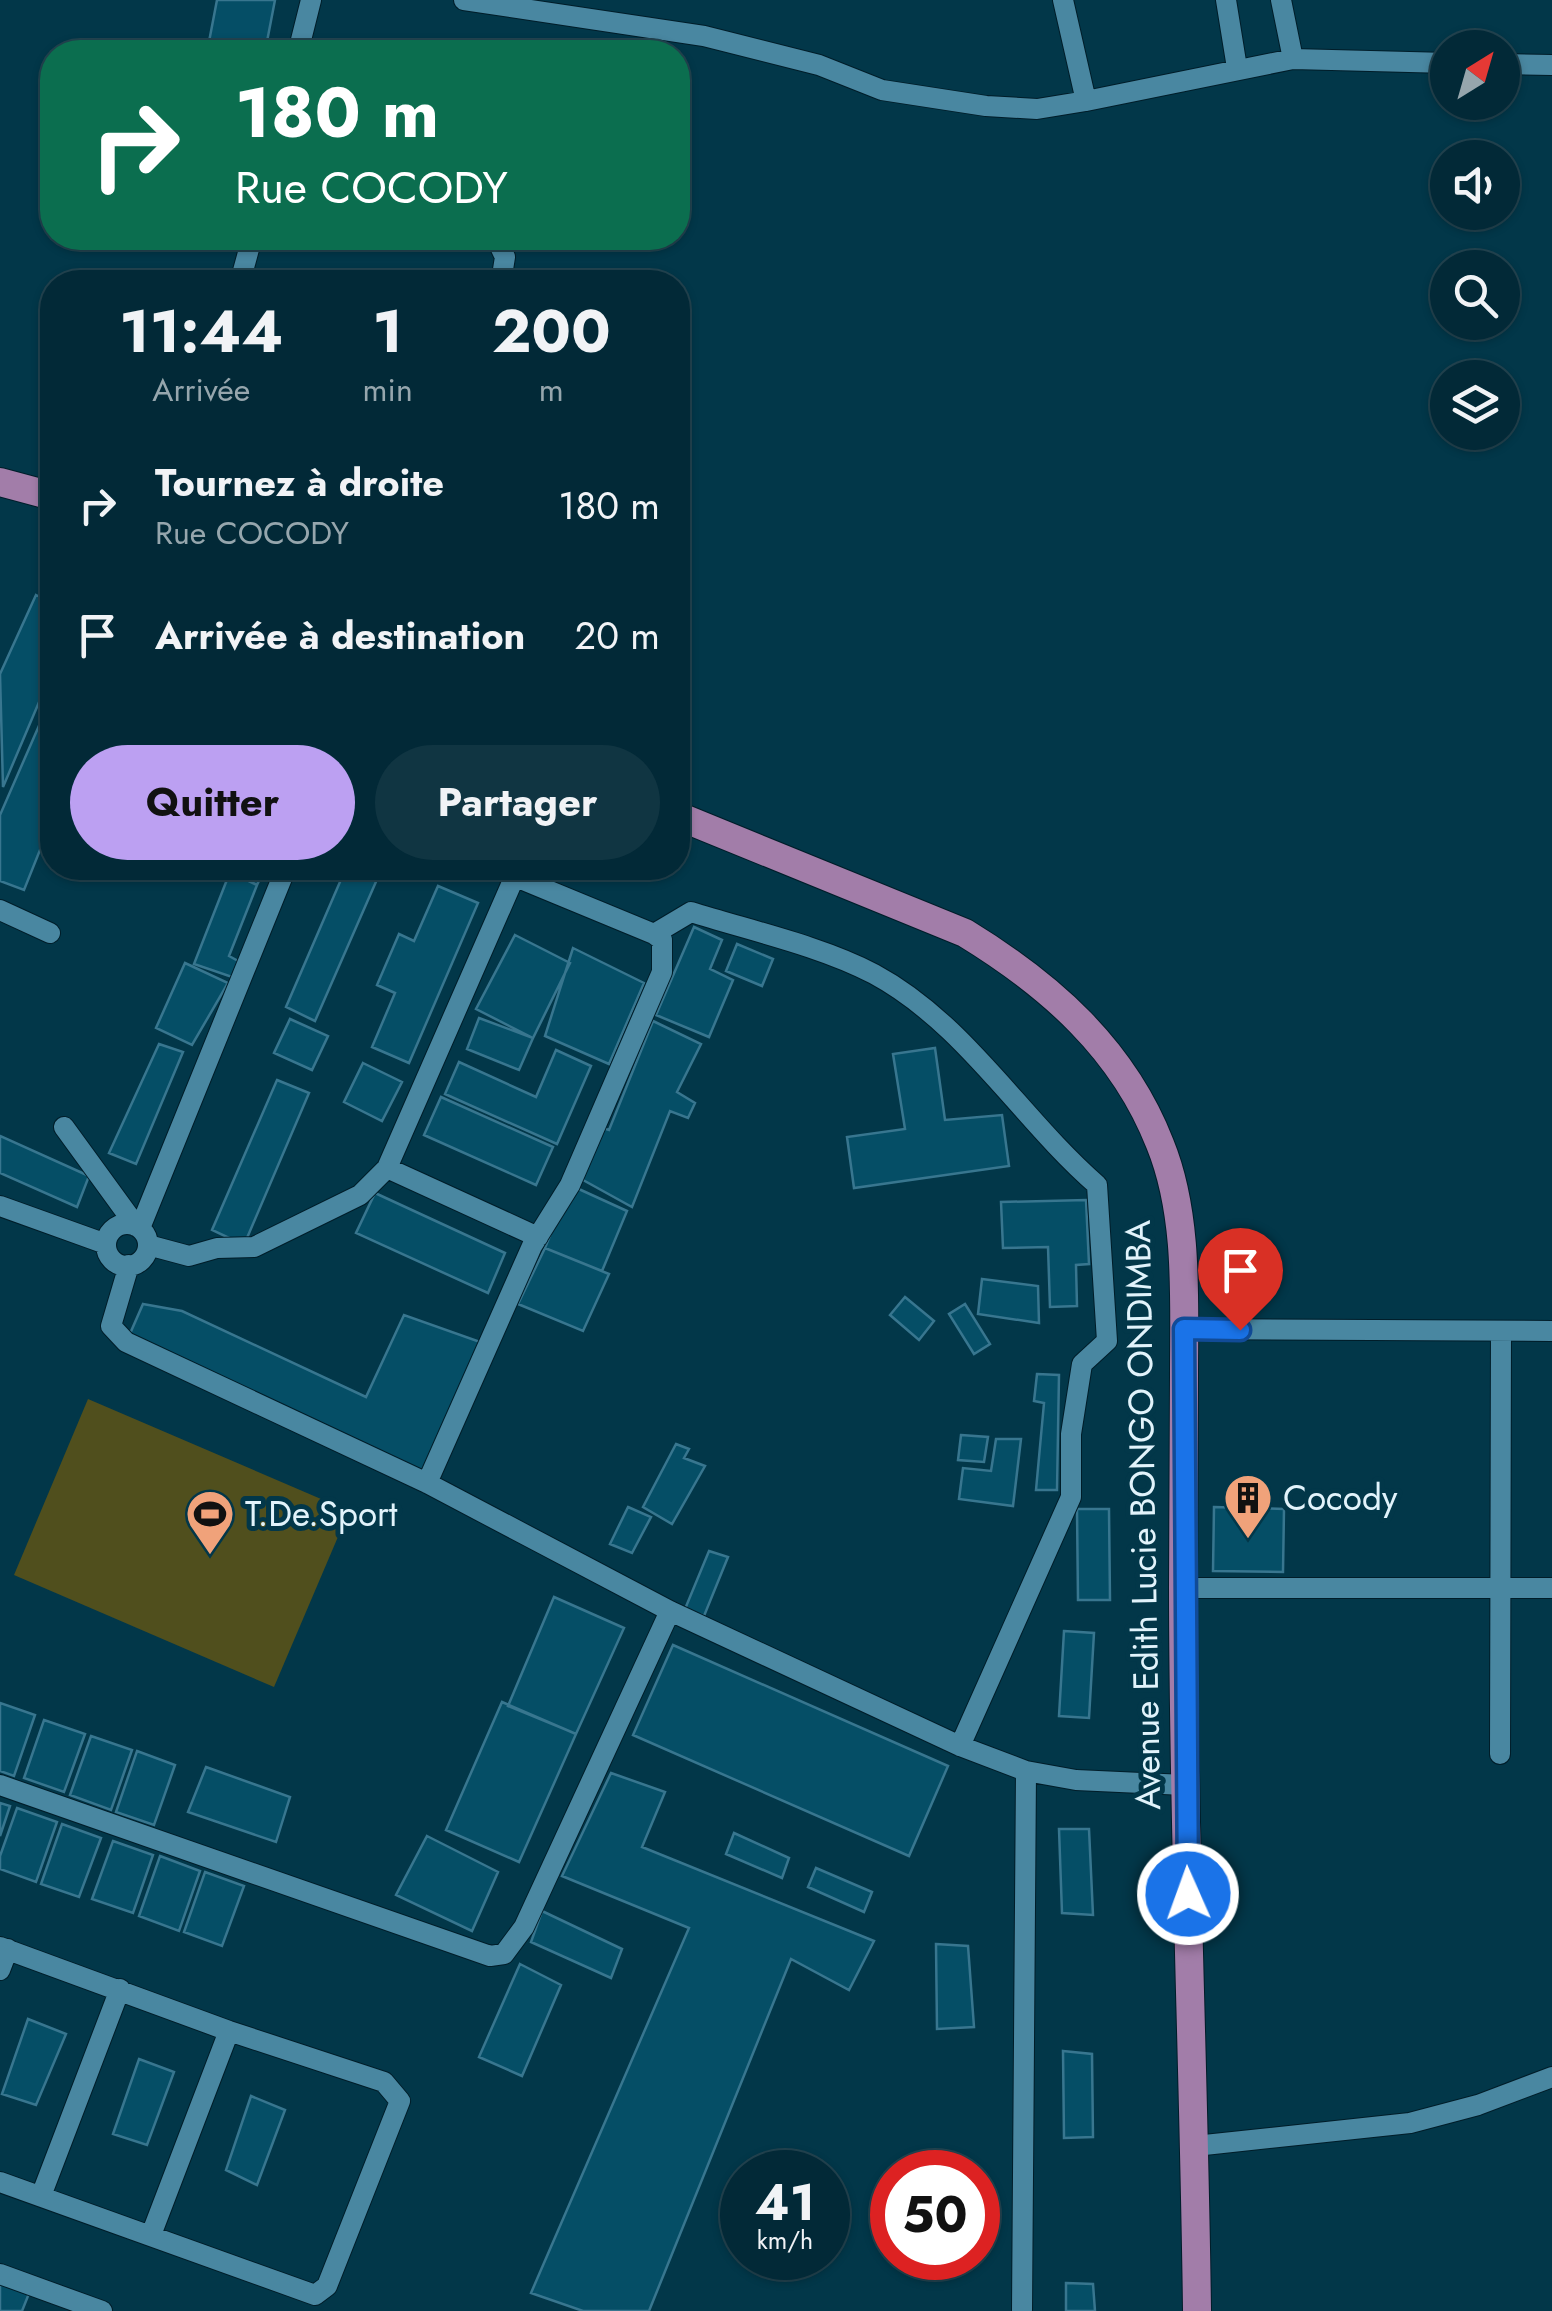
<!DOCTYPE html>
<html lang="fr">
<head>
<meta charset="utf-8">
<style>
	:root { --surface:#022937; --page:#103542; --text:#f1f3f6; --muted:#96a6ad; --line:#234552; --accent:#bca0f2 }
	body { margin:0; font-family:Jost,sans-serif; background:var(--page); color:var(--text); height:100vh; display:flex; flex-direction:column; font-size:38px; white-space:nowrap }
	* { box-sizing:border-box; margin:0 }
	p { font-size:32px; color:var(--muted) }
	.icon { flex:none; width:55px; height:55px; fill:none; stroke:currentColor; stroke-width:2; stroke-linecap:round; stroke-linejoin:round }
	.map { position:relative; flex:1; overflow:hidden }
	.side { position:absolute; left:40px; top:270px; width:650px; height:610px; display:flex; flex-direction:column; background:var(--surface); border-radius:40px; box-shadow:0 2px 8px #0004,0 0 0 2px var(--line) }
	.side>* { flex:none }
	.banner { position:absolute; left:40px; top:40px; width:650px; height:210px; border-radius:40px; box-shadow:0 2px 8px #0004,0 0 0 2px var(--line); background:#0b6e4f; color:#fff; overflow:hidden }
	.needle { width:65px; rotate:37deg }
	.fabs { position:absolute; left:1430px; top:30px; display:grid; gap:20px }
	.fabs a { display:grid; place-items:center; width:90px; height:90px; border-radius:50%; background:var(--surface); box-shadow:0 2px 8px #0004,0 0 0 2px var(--line); font-size:50px }
	.speed { position:absolute; left:720px; top:2150px; display:flex; gap:20px; font-size:50px; font-weight:700; text-align:center }
	.speed>* { display:grid; place-content:center; width:130px; height:130px; border-radius:50%; background:var(--surface); box-shadow:0 2px 8px #0004,0 0 0 2px var(--line); line-height:1 }
	.speed small { font-size:25px; font-weight:400 }
	.speed .limit { border:15px solid #d22; background:#fff; color:#111 }
	.pin { position:absolute; display:grid; place-items:center; width:85px; height:85px; color:#fff; margin:-102px -42px; border-radius:50% 50% 50% 0; rotate:-45deg; box-shadow:0 0 10px #0007 }
	.pin .icon { rotate:45deg }
	.me { position:absolute; width:110px; margin:-55px; rotate:358deg; stroke-linejoin:round; filter:drop-shadow(0 0 8px #0008) }
	.turn { display:flex; align-items:center; gap:35px; height:210px; padding:0 30px; font-size:45px }
	.turn .icon { width:130px; height:130px; stroke-width:2.5 }
	.turn b { display:block; font-size:70px; line-height:85px }
	.eta { display:flex; justify-content:space-evenly; align-items:center; height:170px; text-align:center }
	.eta b { font-size:60px; font-weight:700; line-height:70px }
	.action { display:flex; gap:20px; margin-top:auto; padding:20px 30px }
	.action a { flex:1; height:115px; border-radius:60px; background:var(--accent); color:#111; font-size:40px; font-weight:700; line-height:115px; text-align:center }
	.action a+a { background:var(--page); color:var(--text) }
	ul { padding:0; list-style:none }
	li { display:flex; align-items:center; gap:30px; height:130px; padding:0 30px }
	li div { flex:1 }
	li b { display:block; font-size:38px }
	li em { font-style:normal }
	.map>svg:first-child { display:block }
</style>
</head>
<body>
<div class="map">
<svg width="1552" height="2311" viewBox="0 0 1552 2311">
	<rect width="100%" height="100%" fill="#023749"/>
	<path fill="#504f1d" d="M 88,1399 L 349,1511 L 274,1687 L 14,1575 Z"/>
	<path fill="#054e66" stroke="#38768f" stroke-width="2.5" d="M 217,0 L 275,0 L 265,52 L 208,47 Z
		M 36,595 L 52,603 L 52,684 L 48,681 L 3,787 L 0,674 Z
		M 45,712 L 52,715 L 52,820 L 24,890 L 0,881 L 0,815 Z
		M 241,868 L 265,868 L 257,885 L 238,875 Z
		M 346,868 L 382,868 L 315,1021 L 286,1007 Z
		M 230,872 L 257,885 L 229,956 L 240,962 L 232,977 L 194,964 Z
		M 438,886 L 478,903 L 409,1063 L 372,1047 L 395,993 L 377,985 L 399,934 L 414,941 Z
		M 694,927 L 722,940 L 710,969 L 733,980 L 709,1037 L 656,1015 Z
		M 515,935 L 570,963 L 533,1038 L 476,1009 Z
		M 737,944 L 773,959 L 762,986 L 726,971 Z
		M 573,948 L 644,983 L 609,1064 L 545,1036 Z
		M 185,963 L 228,983 L 192,1045 L 156,1028 Z
		M 479,1018 L 533,1038 L 519,1070 L 467,1049 Z
		M 290,1019 L 328,1036 L 312,1070 L 274,1053 Z
		M 653,1021 L 701,1044 L 677,1092 L 695,1103 L 688,1118 L 670,1111 L 632,1207 L 574,1175 L 596,1126 L 609,1130 Z
		M 159,1044 L 183,1052 L 136,1164 L 109,1153 Z
		M 935,1048 L 945,1120 L 1002,1115 L 1009,1166 L 854,1188 L 847,1137 L 905,1129 L 893,1054 Z
		M 556,1050 L 591,1066 L 557,1144 L 445,1094 L 459,1062 L 536,1097 Z
		M 363,1063 L 402,1082 L 382,1121 L 344,1102 Z
		M 277,1080 L 309,1093 L 244,1245 L 212,1230 Z
		M 441,1097 L 553,1147 L 536,1185 L 424,1135 Z
		M 0,1136 L 89,1176 L 77,1207 L 0,1173 Z
		M 570,1185 L 627,1211 L 602,1271 L 545,1248 Z
		M 375,1193 L 505,1253 L 488,1293 L 356,1233 Z
		M 1086,1200 L 1089,1264 L 1076,1265 L 1077,1306 L 1050,1307 L 1048,1247 L 1003,1248 L 1001,1202 Z
		M 545,1248 L 609,1274 L 583,1331 L 518,1304 Z
		M 982,1279 L 1038,1286 L 1039,1323 L 978,1314 Z
		M 905,1297 L 934,1321 L 919,1340 L 890,1315 Z
		M 143,1304 L 182,1311 L 366,1397 L 404,1315 L 483,1343 L 430,1476 L 129,1336 Z
		M 965,1304 L 990,1344 L 974,1354 L 949,1314 Z
		M 1037,1374 L 1059,1375 L 1057,1490 L 1036,1490 L 1044,1403 L 1034,1401 Z
		M 961,1435 L 988,1437 L 984,1462 L 958,1460 Z
		M 996,1439 L 1021,1439 L 1013,1506 L 959,1499 L 963,1468 L 991,1471 Z
		M 676,1444 L 689,1449 L 684,1458 L 705,1466 L 672,1524 L 643,1507 Z
		M 628,1507 L 651,1517 L 632,1553 L 610,1544 Z
		M 1214,1507 L 1284,1509 L 1283,1572 L 1213,1571 Z
		M 1077,1509 L 1109,1509 L 1110,1600 L 1078,1600 Z
		M 709,1551 L 728,1557 L 704,1616 L 685,1609 Z
		M 554,1597 L 624,1628 L 576,1734 L 508,1706 Z
		M 1064,1631 L 1094,1633 L 1089,1718 L 1059,1716 Z
		M 673,1645 L 948,1766 L 909,1856 L 633,1735 Z
		M 502,1702 L 576,1734 L 519,1862 L 446,1830 Z
		M 0,1703 L 35,1715 L 14,1776 L 0,1771 Z
		M 44,1720 L 85,1734 L 64,1792 L 24,1778 Z
		M 91,1736 L 132,1750 L 111,1810 L 70,1795 Z
		M 137,1751 L 175,1765 L 154,1825 L 116,1812 Z
		M 206,1767 L 290,1797 L 276,1842 L 188,1812 Z
		M 611,1773 L 665,1792 L 642,1847 L 874,1941 L 849,1990 L 791,1959 L 649,2311 L 583,2311 L 531,2293 L 689,1928 L 562,1876 Z
		M 0,1803 L 10,1806 L 0,1836 Z
		M 17,1808 L 57,1822 L 36,1882 L 0,1869 L 0,1856 Z
		M 62,1824 L 101,1838 L 79,1897 L 41,1884 Z
		M 1059,1829 L 1089,1829 L 1093,1915 L 1062,1913 Z
		M 734,1833 L 789,1858 L 782,1878 L 726,1854 Z
		M 427,1836 L 498,1872 L 472,1931 L 396,1895 Z
		M 113,1841 L 153,1855 L 133,1913 L 92,1899 Z
		M 160,1856 L 200,1871 L 179,1931 L 139,1916 Z
		M 816,1868 L 872,1892 L 864,1912 L 808,1887 Z
		M 205,1872 L 244,1886 L 222,1946 L 184,1932 Z
		M 542,1911 L 622,1949 L 611,1978 L 531,1942 Z
		M 936,1944 L 968,1946 L 974,2027 L 937,2029 Z
		M 520,1964 L 561,1985 L 522,2076 L 479,2057 Z
		M 28,2019 L 66,2034 L 36,2105 L 2,2094 Z
		M 1063,2051 L 1092,2054 L 1093,2137 L 1064,2138 Z
		M 139,2059 L 174,2072 L 147,2145 L 113,2134 Z
		M 251,2096 L 285,2110 L 257,2185 L 226,2170 Z
		M 937,2162 L 969,2163 L 970,2172 L 938,2172 Z
		M 0,2279 L 30,2291 L 22,2311 L 0,2311 Z
		M 1066,2283 L 1093,2284 L 1095,2311 L 1066,2311 Z"/>
	<g fill="none" stroke-linecap="round" stroke-linejoin="round">
		<g stroke="#001d29" stroke-width="22">
			<path id="minor" d="M 464,0 L 704,36 L 819,65 L 882,90 L 986,106 L 1037,109 L 1086,101 L 1293,59 L 1448,63
				M 1063,0 L 1086,101
				M 1226,0 L 1237,68
				M 1281,0 L 1293,59
				M 298,52 L 311,0
				M 1502,64 L 1552,65
				M 496,238 L 505,257 L 501,282
				M 240,282 L 252,238
				M 0,910 L 50,933
				M 654,934 L 691,912 C 748,930 821,946 874,974 C 965,1023 1021,1119 1097,1185 L 1107,1341 L 1082,1364 L 1071,1434 L 1071,1497 L 960,1746
				M 64,1127 L 136,1226
				M 387,1168 L 514,878
				M 0,1206 L 106,1244
				M106 1245a21 21 0 1 1 42 0a21 21 0 1 1-42 0Z
				M 140,1228 L 286,868
				M 148,1245 L 189,1256 L 217,1248 L 254,1247 L 360,1195 L 387,1168 L 538,1237
				M 129,1265 L 111,1326 L 126,1342 L 427,1483 L 670,1611 L 960,1746 L 1026,1771 L 1076,1780 L 1185,1785
				M 1184,1329 L 1552,1331
				M 427,1483 L 532,1246 L 570,1185 L 662,972 L 662,940 L 654,934 L 494,868
				M 1183,1588 L 1552,1588
				M 1500,1754 L 1501,1331
				M 0,1785 L 490,1956 L 504,1954 L 524,1927 L 670,1611
				M 0,1947 L 229,2031 L 384,2082 L 400,2101 L 327,2286 L 315,2295 L 0,2182
				M 0,1970 L 8,1949
				M 1195,2146 L 1410,2123 L 1478,2105 L 1552,2077
				M 41,2196 L 120,1989
				M 151,2235 L 229,2031
				M 0,2274 L 102,2311
				M 1022,2311 L 1026,1771"/>
		</g>
		<g stroke="#001d29" stroke-width="30">
			<path id="major" d="M 0,482 L 52,496
				M 678,816 L 965,933 C 1050,985 1123,1049 1160,1144 C 1189,1215 1184,1300 1184,1376 C 1184,1446 1183,1516 1183,1587 C 1183,1828 1194,2070 1197,2311"/>
		</g>
		<use href="#minor" stroke="#4987a1" stroke-width="20"/>
		<use href="#major" stroke="#a27da9" stroke-width="28"/>
	</g>
	<g fill="none" stroke-linecap="round" stroke-linejoin="round">
		<g stroke="#114b97" stroke-width="25">
			<path id="route" d="M 1188,1894 L 1184,1329 L 1240,1330"/>
		</g>
		<use href="#route" stroke="#1a73e8" stroke-width="18"/>
	</g>
	<defs>
		<g id="building-pin" transform="scale(2.5)"><path d="M0 17L-7.5 6A9.5 9.5 0 1 1 7.5 6Z" fill="#f0a27a" stroke="#023749"/><path d="M-4-6H4V6H1V3H-1V6H-4ZM-2.5-4.3h1.7v1.8h-1.7ZM.8-4.3h1.7v1.8H.8ZM-2.5-1h1.7V.8h-1.7ZM.8-1h1.7V.8H.8Z" fill="#111"/></g>
		<g id="stadium-pin" transform="scale(2.5)"><path d="M0 17L-7.5 6A9.5 9.5 0 1 1 7.5 6Z" fill="#f0a27a" stroke="#023749"/><path d="M0-5a6.5 5 0 1 0 0 10a6.5 5 0 1 0 0-10ZM-3.5-1.8h7v3.6h-7Z" fill="#111"/></g>
	</defs>
	<g fill-rule="evenodd">
		<use href="#building-pin" x="1248" y="1498"/>
		<use href="#stadium-pin" x="210" y="1514"/>
	</g>
	<g text-anchor="middle" stroke-width="10" stroke-linejoin="round" paint-order="stroke">
		<g font-size="35" fill="#e1f3fb" stroke="#023749" text-anchor="start">
			<text x="1283" y="1510">Cocody</text>
			<text x="245" y="1526">T.De.Sport</text>
		</g>
		<g font-size="35" fill="#e1f3fb" stroke="#023749">
			<text transform="translate(1143 1515) rotate(-91)" y="12">Avenue Edith Lucie BONGO ONDIMBA</text>
		</g>
	</g>
</svg>
<div class="fabs">
<a><svg class="needle" viewBox="-14 -14 28 28"><path d="M0-13l5 13h-10z" fill="#e53935"/><path d="M0 13l5-13h-10z" fill="#96a6ad"/></svg></a>
<a><svg class="icon" aria-label="sound" viewBox="0 0 24 24"><path d="M4 9h4l5-4v14l-5-4H4zM17 9q2 3 0 6"/></svg></a>
<a><svg class="icon" aria-label="search" viewBox="0 0 24 24"><circle cx="10" cy="10" r="6"/><path d="M15 15l6 6"/></svg></a>
<a><svg class="icon" aria-label="layers" viewBox="0 0 24 24"><path d="M12 4l9 5-9 5-9-5zM3 14l9 5 9-5"/></svg></a>
</div>
<div class="speed"><div>41<small>km/h</small></div><div class="limit">50</div></div>
<div class="pin" style="left:1240px;top:1330px;background:#d93025"><svg class="icon" aria-label="arrive" viewBox="0 0 24 24"><path d="M6 21V4h12l-3 4 3 4H6"/></svg></div>
<svg class="me" style="left:1188px;top:1894px" viewBox="-20 -20 40 40"><circle r="17" fill="#1a73e8" stroke="#fff" stroke-width="3"/><path d="M0-11L8 9 0 5-8 9z" fill="#fff"/></svg>
<div class="banner">
<div class="turn"><svg class="icon" aria-label="right" viewBox="0 0 24 24"><path d="M7 20v-9h11M14 6l5 5-5 5"/></svg><div><b>180 m</b>Rue COCODY</div></div>
</div>
<section class="side">
<div class="eta">
<div><b>11:44</b><p>Arrivée</p></div>
<div><b>1</b><p>min</p></div>
<div><b>200</b><p>m</p></div>
</div>
<ul>
<li><svg class="icon" aria-label="right" viewBox="0 0 24 24"><path d="M7 20v-9h11M14 6l5 5-5 5"/></svg><div><b>Tournez à droite</b><p>Rue COCODY</p></div><em>180 m</em></li>
<li><svg class="icon" aria-label="arrive" viewBox="0 0 24 24"><path d="M6 21V4h12l-3 4 3 4H6"/></svg><div><b>Arrivée à destination</b></div><em>20 m</em></li>
</ul>
<div class="action"><a>Quitter</a><a>Partager</a></div>
</section>
</div>
</body>
</html>
